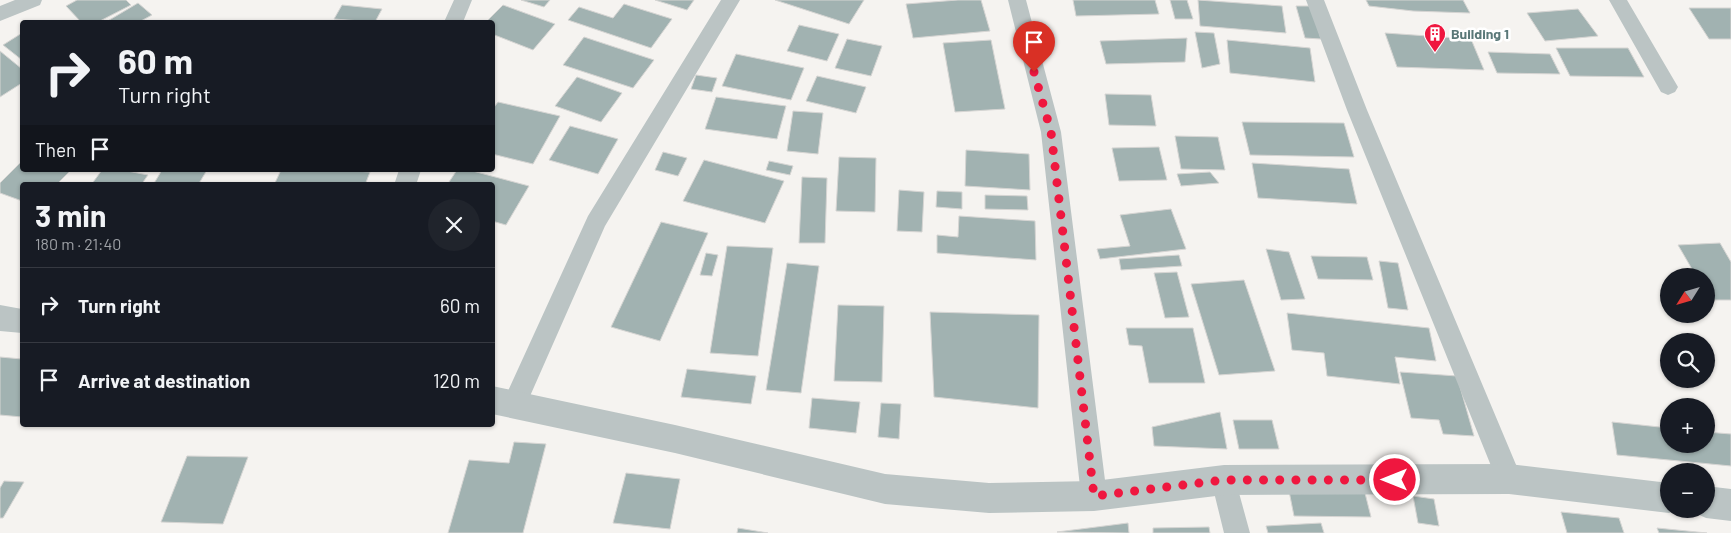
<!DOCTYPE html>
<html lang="en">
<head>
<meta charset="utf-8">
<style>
	:root { --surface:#171b24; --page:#20242c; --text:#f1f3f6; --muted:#9ea1a6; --line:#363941 }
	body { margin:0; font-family:Barlow,sans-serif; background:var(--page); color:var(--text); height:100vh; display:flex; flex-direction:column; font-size:19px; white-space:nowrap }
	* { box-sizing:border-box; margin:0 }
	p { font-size:16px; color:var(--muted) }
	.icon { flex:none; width:28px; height:28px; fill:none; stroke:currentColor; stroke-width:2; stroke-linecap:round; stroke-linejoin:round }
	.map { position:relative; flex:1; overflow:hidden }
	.drawer { position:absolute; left:20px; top:182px; width:475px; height:245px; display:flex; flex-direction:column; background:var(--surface); border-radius:5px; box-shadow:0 1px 4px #0004 }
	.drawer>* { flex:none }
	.banner { position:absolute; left:20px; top:20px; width:475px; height:152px; border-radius:5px; box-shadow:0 1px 4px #0004; background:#171b24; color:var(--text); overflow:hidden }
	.needle { width:32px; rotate:233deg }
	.fabs { position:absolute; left:1660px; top:268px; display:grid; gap:10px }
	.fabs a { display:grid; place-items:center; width:55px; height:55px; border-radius:50%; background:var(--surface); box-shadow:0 1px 4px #0004; font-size:25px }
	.pin { position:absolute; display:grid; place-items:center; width:42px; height:42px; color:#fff; margin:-51px -21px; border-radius:50% 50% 50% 0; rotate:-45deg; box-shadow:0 0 5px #0007 }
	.pin .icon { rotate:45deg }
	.me { position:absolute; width:55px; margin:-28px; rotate:270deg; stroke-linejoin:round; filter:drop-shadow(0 0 4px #0008) }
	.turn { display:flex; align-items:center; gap:18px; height:105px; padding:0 15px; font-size:22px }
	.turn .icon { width:65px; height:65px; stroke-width:2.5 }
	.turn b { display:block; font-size:35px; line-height:42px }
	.then { display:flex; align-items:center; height:48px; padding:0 15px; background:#0003; gap:10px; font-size:19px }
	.round { display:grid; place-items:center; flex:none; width:52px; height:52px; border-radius:26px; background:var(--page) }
	.headline { display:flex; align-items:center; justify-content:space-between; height:85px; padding:0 15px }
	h1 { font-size:30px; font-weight:700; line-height:38px }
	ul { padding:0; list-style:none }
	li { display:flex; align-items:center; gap:15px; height:75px; padding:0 15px; border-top:1px solid var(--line) }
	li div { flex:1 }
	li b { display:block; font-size:19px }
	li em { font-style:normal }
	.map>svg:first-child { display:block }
</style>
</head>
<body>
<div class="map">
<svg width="1731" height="533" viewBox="0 0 1731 533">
	<rect width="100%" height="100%" fill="#f5f3f0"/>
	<path fill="#a1b2b1" stroke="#d6d5d3" d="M 77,0 L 126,0 L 131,5 L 98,22 L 81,22 L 66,6 Z
		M 521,0 L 550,0 L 544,7 Z
		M 655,0 L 694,0 L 687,10 Z
		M 775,0 L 864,0 L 849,24 Z
		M 958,0 L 981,0 L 990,31 L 913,38 L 906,4 Z
		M 1073,0 L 1155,0 L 1159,14 L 1076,16 Z
		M 1170,0 L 1187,0 L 1193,19 L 1175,19 Z
		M 1198,0 L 1282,6 L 1286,33 L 1200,26 Z
		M 1366,0 L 1463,0 L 1470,13 L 1413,11 L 1369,6 Z
		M 138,3 L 152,15 L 139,22 L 106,22 Z
		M 624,4 L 672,19 L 651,48 L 568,20 L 579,7 L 613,18 Z
		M 342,5 L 382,9 L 375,22 L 334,19 Z
		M 503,5 L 555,24 L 533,50 L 492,34 L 492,22 L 486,22 Z
		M 1296,6 L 1312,6 L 1321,39 L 1305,38 Z
		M 1689,8 L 1731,8 L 1731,39 L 1709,39 Z
		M 1578,9 L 1598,36 L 1545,41 L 1527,13 Z
		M 799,25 L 839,34 L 827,61 L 787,51 Z
		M 1195,32 L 1214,33 L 1220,64 L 1202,68 Z
		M 22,33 L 22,60 L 3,45 Z
		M 1385,33 L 1471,39 L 1484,70 L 1397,67 Z
		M 584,37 L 654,60 L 633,88 L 563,65 Z
		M 1187,38 L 1185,62 L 1106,64 L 1100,41 Z
		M 847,39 L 882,46 L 871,76 L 835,68 Z
		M 991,40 L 1005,109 L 955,112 L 943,43 Z
		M 1227,40 L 1310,48 L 1315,82 L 1230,73 Z
		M 1556,48 L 1628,48 L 1644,77 L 1570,76 Z
		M 0,51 L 22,69 L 22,83 L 0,97 Z
		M 1488,52 L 1550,54 L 1560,74 L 1497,73 Z
		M 736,54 L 804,68 L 791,100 L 722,86 Z
		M 696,75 L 717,78 L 712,92 L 691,89 Z
		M 817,76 L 866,87 L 856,113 L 806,101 Z
		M 577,77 L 622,93 L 601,122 L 555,106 Z
		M 1105,94 L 1151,95 L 1156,126 L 1109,125 Z
		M 716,97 L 786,106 L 777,139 L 705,129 Z
		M 498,102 L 560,116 L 533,164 L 492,154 L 492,110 Z
		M 793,111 L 823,113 L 818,154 L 787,151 Z
		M 1242,122 L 1344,123 L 1354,157 L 1250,155 Z
		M 570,126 L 618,139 L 598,174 L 549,160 Z
		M 1175,136 L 1218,137 L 1225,170 L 1181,169 Z
		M 1159,147 L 1167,180 L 1119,181 L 1112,148 Z
		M 966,150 L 1029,154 L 1030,190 L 965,186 Z
		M 663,152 L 687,158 L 678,176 L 655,170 Z
		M 839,157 L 876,158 L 875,212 L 836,211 Z
		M 704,160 L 784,181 L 765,223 L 683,201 Z
		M 22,161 L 22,170 L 71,170 L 56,185 L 22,185 L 22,201 L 0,193 L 0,183 Z
		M 769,161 L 793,166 L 790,175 L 766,170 Z
		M 1252,163 L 1349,169 L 1357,204 L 1258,198 Z
		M 102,170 L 122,170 L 148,175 L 141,185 L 91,185 Z
		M 162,170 L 207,170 L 198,185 L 153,185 Z
		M 281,170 L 340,170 L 370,172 L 365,185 L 274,185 Z
		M 457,170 L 469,170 L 529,186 L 506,225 L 492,221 L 492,185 L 447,185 Z
		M 1210,172 L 1219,183 L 1181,186 L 1177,174 Z
		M 802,177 L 827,178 L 825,243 L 799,243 Z
		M 899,190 L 924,192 L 922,232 L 897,231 Z
		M 937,191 L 962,192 L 962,209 L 936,207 Z
		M 985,195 L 1027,196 L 1028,210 L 985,209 Z
		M 1171,209 L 1186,249 L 1100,259 L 1097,249 L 1130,246 L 1120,215 Z
		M 959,216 L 1035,221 L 1036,260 L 937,253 L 937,235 L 958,237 Z
		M 661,222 L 708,233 L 660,341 L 611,327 Z
		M 1720,243 L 1731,262 L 1731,300 L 1709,300 L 1706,295 L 1706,276 L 1696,276 L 1678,245 Z
		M 727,246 L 773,248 L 758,356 L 710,353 Z
		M 1266,249 L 1289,252 L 1305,299 L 1281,300 Z
		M 706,253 L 718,255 L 712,276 L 700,275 Z
		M 1179,255 L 1182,266 L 1121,270 L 1119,259 Z
		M 1311,256 L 1367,257 L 1373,280 L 1318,279 Z
		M 1379,261 L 1398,263 L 1408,310 L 1388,308 Z
		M 787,263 L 819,266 L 801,393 L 766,390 Z
		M 1177,272 L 1189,317 L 1165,318 L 1154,273 Z
		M 1244,280 L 1275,371 L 1219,375 L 1191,284 Z
		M 838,305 L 884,306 L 882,382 L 834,381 Z
		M 930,312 L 1039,315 L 1038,408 L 934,397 Z
		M 1287,313 L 1429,328 L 1436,361 L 1395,357 L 1400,384 L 1327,376 L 1324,353 L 1292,350 Z
		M 1126,328 L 1193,328 L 1205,383 L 1149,383 L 1142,346 L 1129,345 Z
		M 0,357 L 22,359 L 22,417 L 0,415 Z
		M 687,369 L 756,376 L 751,404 L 681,397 Z
		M 1400,372 L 1457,376 L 1474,436 L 1443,434 L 1439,420 L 1411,418 Z
		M 812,398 L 860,402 L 856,433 L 809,428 Z
		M 881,403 L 901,404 L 899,439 L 878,437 Z
		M 1220,412 L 1227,449 L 1154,446 L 1152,427 Z
		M 1233,420 L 1272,420 L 1279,449 L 1239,449 Z
		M 1612,422 L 1669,428 L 1669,444 L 1706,444 L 1706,432 L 1731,434 L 1731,466 L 1617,455 Z
		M 514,442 L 546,444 L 523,533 L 448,533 L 469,460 L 509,463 Z
		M 187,456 L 248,457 L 223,524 L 161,522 Z
		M 626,473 L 680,479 L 670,529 L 613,523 Z
		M 4,481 L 24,482 L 3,518 L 0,518 L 0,488 Z
		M 1289,491 L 1365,493 L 1371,517 L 1294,516 Z
		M 1413,496 L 1434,499 L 1439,526 L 1418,523 Z
		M 1561,512 L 1619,518 L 1624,533 L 1567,533 Z
		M 1128,523 L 1129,533 L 1057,532 Z
		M 1321,523 L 1324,533 L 1268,533 L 1266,526 Z
		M 1209,527 L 1210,533 L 1153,533 L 1153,528 Z
		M 738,528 L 768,533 L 737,533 Z
		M 1657,528 L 1707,533 L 1659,533 Z"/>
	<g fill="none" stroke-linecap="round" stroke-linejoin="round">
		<path fill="#bbc4c4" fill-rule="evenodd" d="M 15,0 L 42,0 L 40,5 L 0,21 L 0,6 Z
			M 454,0 L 472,0 L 463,22 L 444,22 Z
			M 721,0 L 740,0 L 605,226 L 523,412 L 514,415 L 505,412 L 502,404 L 588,216 Z
			M 1008,0 L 1026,0 L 1061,132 L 1107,496 L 1103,505 L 1094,509 L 1085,505 L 1081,496 L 1041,132 Z
			M 1306,0 L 1324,0 L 1367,110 L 1522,479 L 1518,488 L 1509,491 L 1500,488 L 1347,110 Z
			M 1609,0 L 1627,0 L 1678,87 L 1675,92 L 1668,95 L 1661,92 Z
			M 399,170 L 421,170 L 416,185 L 394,185 Z
			M 1224,468 L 1233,471 L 1250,533 L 1224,533 L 1211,480 L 1215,471 Z"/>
		<path fill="#bbc4c4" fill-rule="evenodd" d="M 0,305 L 22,309 L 22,333 L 0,331 Z
			M 492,386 L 675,425 L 885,474 L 989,483 L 1094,481 L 1224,465 L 1509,464 L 1669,483 L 1669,509 L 1680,509 L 1669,513 L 1509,494 L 1224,495 L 1094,511 L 989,513 L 885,504 L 675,453 L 492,414 Z
			M 1706,486 L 1731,489 L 1731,521 L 1706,518 L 1695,513 L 1693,509 L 1706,509 Z"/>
	</g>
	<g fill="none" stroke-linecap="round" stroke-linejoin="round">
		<path stroke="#ef173f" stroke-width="9" stroke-dasharray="0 16.2" d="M 1034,72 L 1051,132 L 1094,496 L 1224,480 L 1395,480"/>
	</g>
	<defs>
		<g id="building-pin" transform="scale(1.125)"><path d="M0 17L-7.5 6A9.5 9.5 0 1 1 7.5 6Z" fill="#ef173f" stroke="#fff"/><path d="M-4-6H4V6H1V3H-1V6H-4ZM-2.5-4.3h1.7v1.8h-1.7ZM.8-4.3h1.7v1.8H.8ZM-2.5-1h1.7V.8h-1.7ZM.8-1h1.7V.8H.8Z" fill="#fff"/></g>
	</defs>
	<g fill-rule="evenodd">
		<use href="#building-pin" x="1435" y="34"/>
	</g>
	<g text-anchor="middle" stroke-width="5" stroke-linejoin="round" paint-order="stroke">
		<g font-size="14" font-weight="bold" fill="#5a7878" stroke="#fff" text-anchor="start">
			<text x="1451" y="39">Building 1</text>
		</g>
	</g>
</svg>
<div class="fabs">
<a><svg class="needle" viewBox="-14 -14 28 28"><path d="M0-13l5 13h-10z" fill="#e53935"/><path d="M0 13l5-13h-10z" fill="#9ea1a6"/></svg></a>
<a><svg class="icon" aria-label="search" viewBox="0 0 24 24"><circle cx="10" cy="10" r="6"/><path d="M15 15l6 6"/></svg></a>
<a>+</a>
<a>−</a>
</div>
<div class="pin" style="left:1034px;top:72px;background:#d93025"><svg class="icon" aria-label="arrive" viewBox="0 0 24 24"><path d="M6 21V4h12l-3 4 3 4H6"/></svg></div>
<svg class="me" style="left:1395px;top:480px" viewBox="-20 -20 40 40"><circle r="17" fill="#ef173f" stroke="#fff" stroke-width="3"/><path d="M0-11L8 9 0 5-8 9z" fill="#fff"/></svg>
<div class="banner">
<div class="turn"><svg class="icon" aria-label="right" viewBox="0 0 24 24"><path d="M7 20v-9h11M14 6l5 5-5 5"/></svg><div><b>60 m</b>Turn right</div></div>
<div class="then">Then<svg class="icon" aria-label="arrive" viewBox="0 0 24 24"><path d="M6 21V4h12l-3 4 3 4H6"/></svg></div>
</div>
<section class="drawer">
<div class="headline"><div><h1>3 min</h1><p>180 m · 21:40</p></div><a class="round"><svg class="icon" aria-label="close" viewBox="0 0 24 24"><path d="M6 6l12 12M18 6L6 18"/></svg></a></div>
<ul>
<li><svg class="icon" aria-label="right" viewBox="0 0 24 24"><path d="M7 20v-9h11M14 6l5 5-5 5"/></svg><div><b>Turn right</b></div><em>60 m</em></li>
<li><svg class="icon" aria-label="arrive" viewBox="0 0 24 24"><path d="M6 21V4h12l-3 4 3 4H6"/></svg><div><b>Arrive at destination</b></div><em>120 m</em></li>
</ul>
</section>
</div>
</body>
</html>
